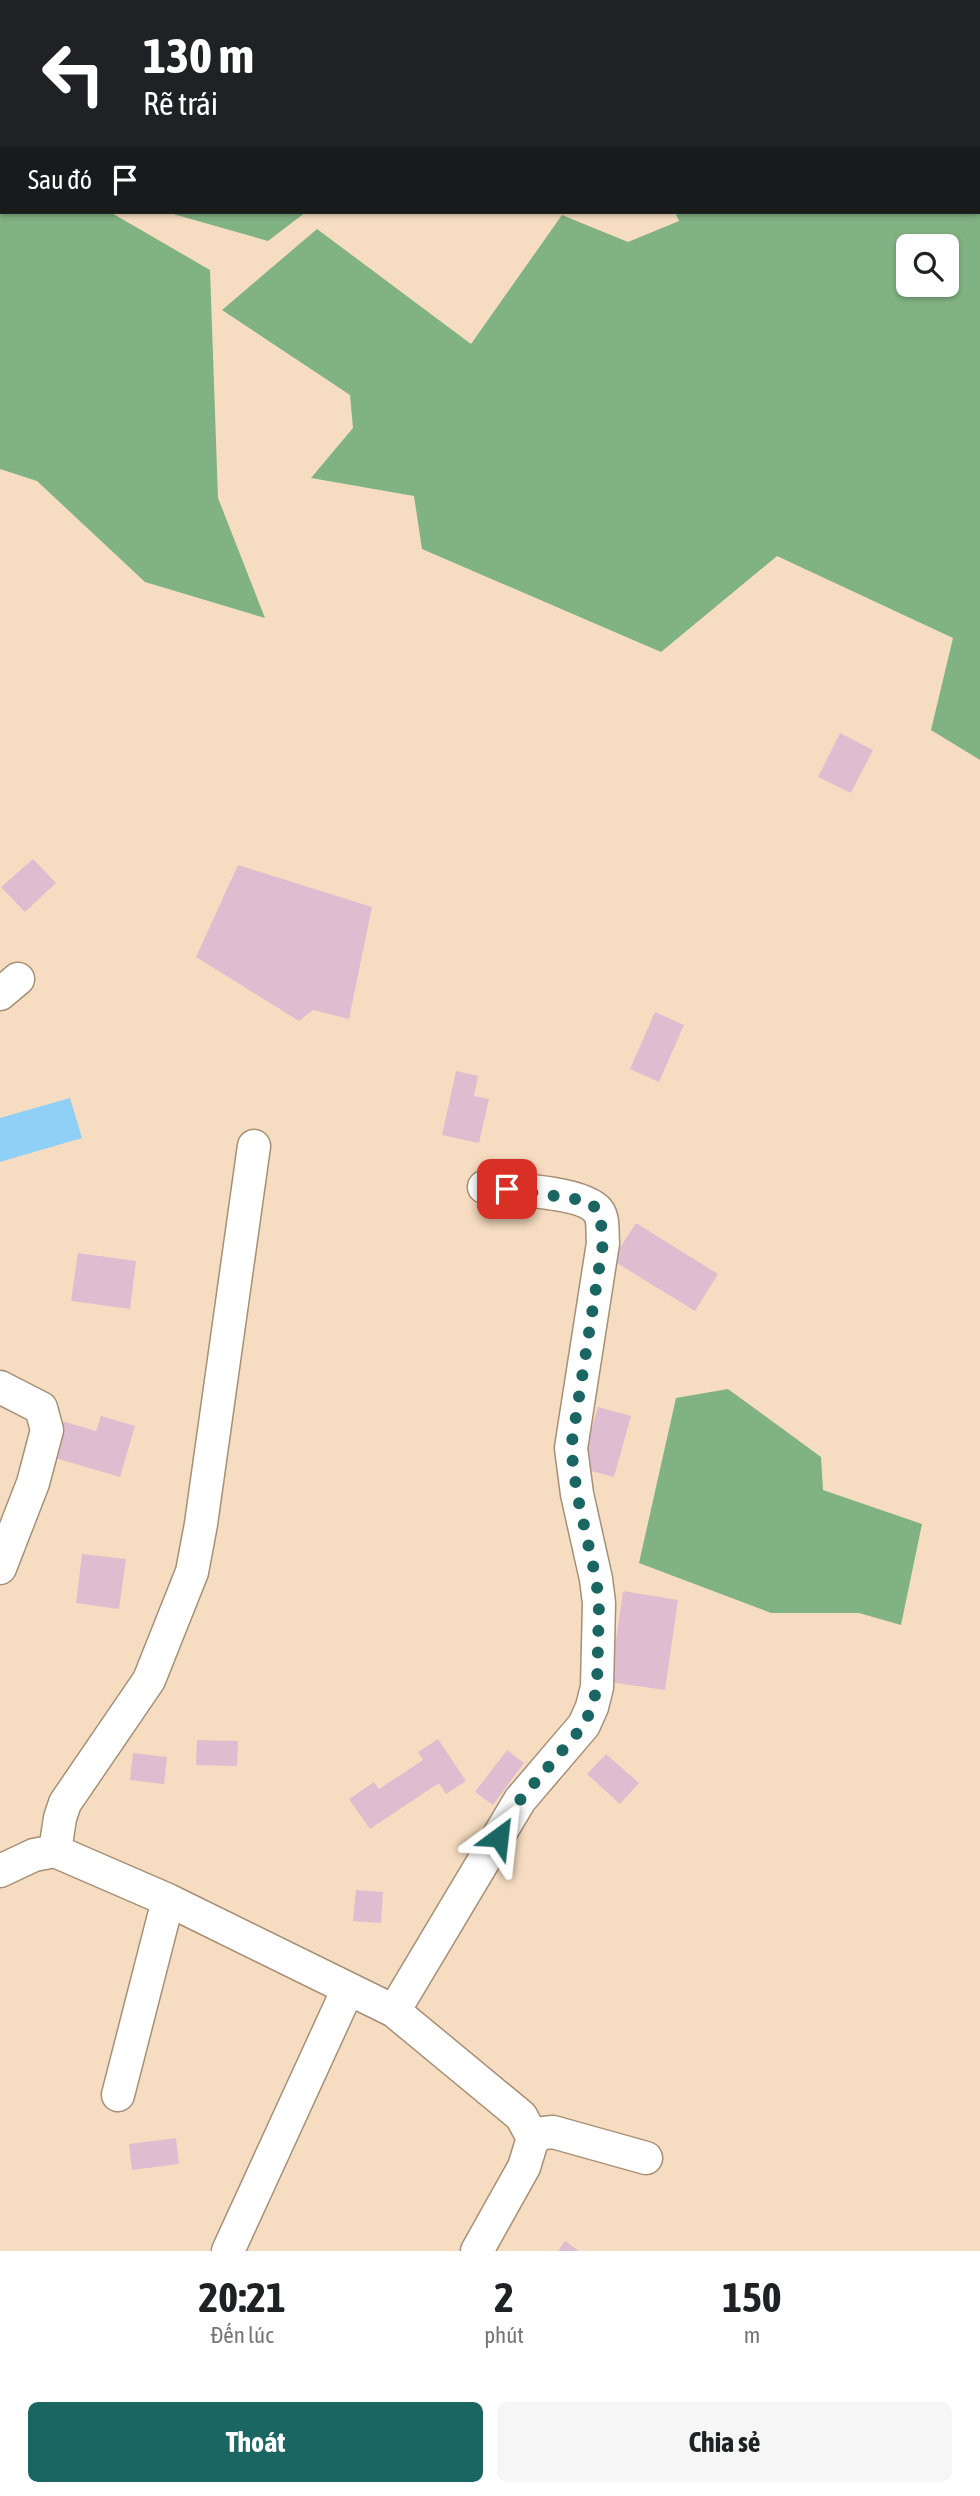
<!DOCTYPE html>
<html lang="vi">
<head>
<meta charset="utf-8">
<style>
	:root { --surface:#fff; --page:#f6f6f6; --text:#202124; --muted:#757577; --accent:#196662 }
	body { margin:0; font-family:"Asap Condensed",sans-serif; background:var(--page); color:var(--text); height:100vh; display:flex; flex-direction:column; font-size:26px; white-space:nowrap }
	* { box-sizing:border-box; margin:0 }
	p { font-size:23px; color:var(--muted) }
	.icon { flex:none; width:38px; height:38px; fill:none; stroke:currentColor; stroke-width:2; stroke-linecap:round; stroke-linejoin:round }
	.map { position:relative; height:2251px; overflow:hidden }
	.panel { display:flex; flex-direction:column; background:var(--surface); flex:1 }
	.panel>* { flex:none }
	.guide { position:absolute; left:0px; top:0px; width:980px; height:214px; box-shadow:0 2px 5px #0004; background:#202124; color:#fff; overflow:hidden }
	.controls { position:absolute; left:896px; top:234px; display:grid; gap:14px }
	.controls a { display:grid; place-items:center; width:63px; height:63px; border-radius:10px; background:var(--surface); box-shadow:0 2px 5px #0004; font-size:35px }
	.pin { position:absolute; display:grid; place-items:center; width:60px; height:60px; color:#fff; margin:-30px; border-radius:14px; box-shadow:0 4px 10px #0006 }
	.me { position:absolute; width:77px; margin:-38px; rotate:30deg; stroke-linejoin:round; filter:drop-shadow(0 0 5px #0008) }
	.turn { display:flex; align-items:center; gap:24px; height:147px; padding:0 28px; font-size:32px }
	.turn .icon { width:91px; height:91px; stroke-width:2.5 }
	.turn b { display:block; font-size:49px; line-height:60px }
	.then { display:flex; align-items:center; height:66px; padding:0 28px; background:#0003; gap:14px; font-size:26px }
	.eta { display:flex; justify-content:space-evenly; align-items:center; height:119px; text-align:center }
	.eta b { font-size:42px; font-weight:700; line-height:49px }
	.primary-button { display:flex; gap:14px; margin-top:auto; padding:14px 28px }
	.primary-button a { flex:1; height:80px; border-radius:10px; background:var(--accent); color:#fff; font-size:28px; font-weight:700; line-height:80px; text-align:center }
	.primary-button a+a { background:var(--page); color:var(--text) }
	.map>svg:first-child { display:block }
</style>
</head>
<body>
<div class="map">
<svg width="980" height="2251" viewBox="0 0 980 2251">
	<rect width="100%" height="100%" fill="#f6ddc1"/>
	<path fill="#81b283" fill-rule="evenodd" d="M 746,0 L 980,0 L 980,760 L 931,730 L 953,638 L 777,556 L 661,652 L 422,549 L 414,496 L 311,478 L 353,428 L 350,395 L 222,310 L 317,229 L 471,344 L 562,215 L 628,242 L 679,221 L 675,212 L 978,212 L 978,2 L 746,2 ZM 908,247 L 947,247 L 947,285 L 908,285 Z
		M 0,128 L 2,212 L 110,212 L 210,270 L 218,498 L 265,618 L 145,582 L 37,481 L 0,469 Z
		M 166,212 L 306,212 L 268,241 Z
		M 728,1389 L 821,1457 L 823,1490 L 922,1524 L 901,1625 L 859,1613 L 771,1613 L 639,1563 L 676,1398 Z"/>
	<path fill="#91d0f6" d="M 70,1098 L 82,1138 L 0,1162 L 0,1118 Z"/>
	<path fill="#dfbdd1" d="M 840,733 L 873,750 L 851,793 L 818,777 Z
		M 33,859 L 56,883 L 25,912 L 1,887 Z
		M 238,865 L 372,907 L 349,1019 L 313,1010 L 299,1021 L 196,957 Z
		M 655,1012 L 684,1025 L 659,1082 L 630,1069 Z
		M 456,1071 L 478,1076 L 474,1096 L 489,1099 L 479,1143 L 442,1135 Z
		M 636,1223 L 718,1274 L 695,1311 L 612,1260 Z
		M 78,1253 L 136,1261 L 130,1309 L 71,1301 Z
		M 598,1407 L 631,1416 L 614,1477 L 580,1468 Z
		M 101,1416 L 135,1426 L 120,1477 L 52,1457 L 62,1421 L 96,1431 Z
		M 82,1554 L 126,1559 L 119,1609 L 76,1603 Z
		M 623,1591 L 678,1600 L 665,1690 L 610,1682 Z
		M 438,1739 L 466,1781 L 446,1794 L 439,1783 L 370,1829 L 349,1799 L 374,1782 L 379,1789 L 423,1760 L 418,1752 Z
		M 197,1740 L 238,1741 L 237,1766 L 196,1765 Z
		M 507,1750 L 524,1763 L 493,1805 L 475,1792 Z
		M 133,1753 L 167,1757 L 164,1784 L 130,1780 Z
		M 606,1754 L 639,1783 L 620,1804 L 587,1774 Z
		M 356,1890 L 383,1892 L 381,1923 L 353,1921 Z
		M 176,2138 L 179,2164 L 132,2170 L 129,2144 Z
		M 565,2241 L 579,2251 L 558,2251 Z"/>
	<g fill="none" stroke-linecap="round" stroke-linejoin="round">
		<g stroke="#a68f75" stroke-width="35">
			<path id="street" d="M 0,994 L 18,979
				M 0,1387 L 41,1408 L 47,1430 L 33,1483 L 0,1568
				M 55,1851 L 60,1818 L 65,1803 L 149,1680 L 192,1572 L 201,1524 L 254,1146
				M 0,1871 L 34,1855 L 55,1851 L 168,1900 L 394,2011 L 521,2116 L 533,2138 L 524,2167 L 477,2251
				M 394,2011 L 520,1800 L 584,1725 L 592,1707 L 597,1687 L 599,1603 L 596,1579 L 577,1494 L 571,1448 L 603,1243 C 602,1233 604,1218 598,1211 C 584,1192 509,1189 484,1187
				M 118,2095 L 168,1900
				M 533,2138 L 544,2133 L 553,2132 L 646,2158
				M 228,2251 L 348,1989"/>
		</g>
		<use href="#street" stroke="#fff" stroke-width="32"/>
	</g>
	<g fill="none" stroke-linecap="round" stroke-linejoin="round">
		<path stroke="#196662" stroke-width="12" stroke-dasharray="0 21.6" d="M 499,1837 L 520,1800 L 584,1725 L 592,1707 L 597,1687 L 599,1603 L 596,1579 L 577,1494 L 571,1448 L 603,1243 L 600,1213 L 589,1201 L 507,1189"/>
	</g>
</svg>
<div class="controls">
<a><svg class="icon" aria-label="search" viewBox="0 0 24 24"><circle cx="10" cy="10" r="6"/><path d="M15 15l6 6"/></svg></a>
</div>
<div class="pin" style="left:507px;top:1189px;background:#d93025"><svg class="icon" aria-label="arrive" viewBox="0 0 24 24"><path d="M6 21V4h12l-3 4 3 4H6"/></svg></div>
<svg class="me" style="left:499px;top:1837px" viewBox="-20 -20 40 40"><path d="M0-17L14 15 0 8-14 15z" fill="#196662" stroke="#fff" stroke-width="4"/></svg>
<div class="guide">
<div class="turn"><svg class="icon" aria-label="left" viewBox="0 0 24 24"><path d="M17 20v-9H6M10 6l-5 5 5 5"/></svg><div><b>130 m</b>Rẽ trái</div></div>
<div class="then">Sau đó<svg class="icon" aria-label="arrive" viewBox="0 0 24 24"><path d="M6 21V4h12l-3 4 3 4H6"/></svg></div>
</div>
</div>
<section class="panel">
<div class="eta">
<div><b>20:21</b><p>Đến lúc</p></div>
<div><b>2</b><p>phút</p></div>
<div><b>150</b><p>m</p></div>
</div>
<div class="primary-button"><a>Thoát</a><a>Chia sẻ</a></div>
</section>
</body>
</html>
